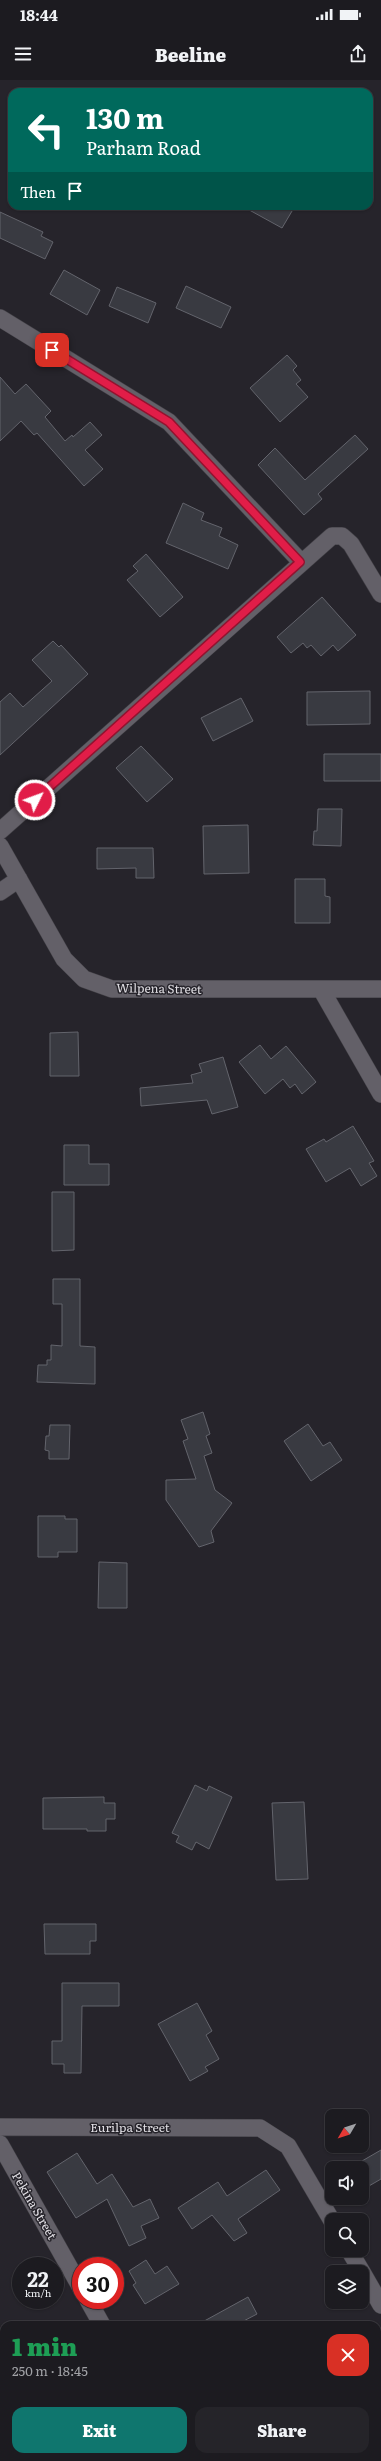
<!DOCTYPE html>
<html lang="en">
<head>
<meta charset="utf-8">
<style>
	:root { --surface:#1c1b20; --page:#252429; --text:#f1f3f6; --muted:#a0a1a5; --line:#3a393e; --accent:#0f766e }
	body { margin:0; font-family:Literata,serif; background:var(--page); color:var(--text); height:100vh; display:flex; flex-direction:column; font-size:15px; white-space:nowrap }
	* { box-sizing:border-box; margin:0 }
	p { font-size:13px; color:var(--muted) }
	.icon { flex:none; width:22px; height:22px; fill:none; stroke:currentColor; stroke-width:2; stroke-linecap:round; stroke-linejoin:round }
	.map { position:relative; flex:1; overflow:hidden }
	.drawer { position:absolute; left:0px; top:2241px; width:381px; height:140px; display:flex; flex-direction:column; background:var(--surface); border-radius:12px 12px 0 0; box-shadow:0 1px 3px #0004,0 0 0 1px var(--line) }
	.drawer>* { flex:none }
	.guide { position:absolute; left:8px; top:8px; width:365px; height:122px; border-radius:12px; box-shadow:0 1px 3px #0004,0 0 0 1px var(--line); background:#00695c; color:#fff; overflow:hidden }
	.needle { width:26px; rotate:231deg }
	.fabs { position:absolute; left:325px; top:2029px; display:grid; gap:8px }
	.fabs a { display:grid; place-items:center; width:44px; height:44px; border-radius:8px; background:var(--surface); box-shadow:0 1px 3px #0004,0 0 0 1px var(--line); font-size:20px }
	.speed { position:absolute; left:12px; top:2177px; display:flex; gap:8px; font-size:20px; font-weight:700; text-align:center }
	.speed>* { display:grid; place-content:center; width:52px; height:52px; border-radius:50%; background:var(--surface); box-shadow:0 1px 3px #0004,0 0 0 1px var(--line); line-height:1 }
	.speed small { font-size:10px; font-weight:400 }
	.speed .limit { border:6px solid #d22; background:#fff; color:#111 }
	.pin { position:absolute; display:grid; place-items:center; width:34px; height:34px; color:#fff; margin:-17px; border-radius:8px; box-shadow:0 2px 6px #0006 }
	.me { position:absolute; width:44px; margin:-22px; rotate:48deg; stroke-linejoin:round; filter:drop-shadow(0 0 3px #0008) }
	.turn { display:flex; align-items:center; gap:14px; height:84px; padding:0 12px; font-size:18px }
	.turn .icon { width:52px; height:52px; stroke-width:2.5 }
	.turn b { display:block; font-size:28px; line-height:34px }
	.then { display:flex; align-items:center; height:38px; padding:0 12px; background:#0003; gap:8px; font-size:15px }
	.round { display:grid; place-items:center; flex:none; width:42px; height:42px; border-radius:12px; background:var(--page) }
	.headline { display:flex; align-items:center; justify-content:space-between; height:68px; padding:0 12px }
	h1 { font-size:24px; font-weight:800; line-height:30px; color:#1e9e55 }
	.primary-button { display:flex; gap:8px; margin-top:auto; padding:8px 12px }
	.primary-button a { flex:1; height:46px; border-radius:12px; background:var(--accent); color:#fff; font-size:16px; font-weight:800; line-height:46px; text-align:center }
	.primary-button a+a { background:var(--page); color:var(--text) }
	.status { display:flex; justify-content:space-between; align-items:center; height:28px; padding:0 20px; background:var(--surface); direction:ltr }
	.status svg { height:11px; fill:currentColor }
	header { display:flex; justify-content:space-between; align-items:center; height:52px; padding:0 12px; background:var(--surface); font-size:18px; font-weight:800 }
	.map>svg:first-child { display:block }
</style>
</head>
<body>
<div class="status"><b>18:44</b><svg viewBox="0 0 49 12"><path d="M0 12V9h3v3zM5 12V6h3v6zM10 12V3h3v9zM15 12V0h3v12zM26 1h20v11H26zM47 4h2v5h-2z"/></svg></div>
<header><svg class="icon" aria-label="menu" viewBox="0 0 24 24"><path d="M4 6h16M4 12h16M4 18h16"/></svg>Beeline<svg class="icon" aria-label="share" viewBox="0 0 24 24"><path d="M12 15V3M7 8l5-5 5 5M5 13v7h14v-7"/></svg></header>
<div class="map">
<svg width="381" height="2381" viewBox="0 0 381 2381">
	<rect width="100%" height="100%" fill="#26242b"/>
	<path fill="#393a41" stroke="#63646c" d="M 242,126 L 295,126 L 282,148 Z
		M 0,132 L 43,152 L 41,156 L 53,162 L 45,179 L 0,158 Z
		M 64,190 L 100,210 L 87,235 L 50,214 Z
		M 186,206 L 231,227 L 221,248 L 176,228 Z
		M 117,207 L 156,223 L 148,243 L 109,226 Z
		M 287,275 L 297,286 L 293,290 L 301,300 L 296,304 L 308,317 L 280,342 L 250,308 Z
		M 0,297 L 15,314 L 26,304 L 51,331 L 45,337 L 65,361 L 72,355 L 73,357 L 90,342 L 102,355 L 85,370 L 103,389 L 84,406 L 37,353 L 34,355 L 21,341 L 0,361 Z
		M 355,355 L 368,369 L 318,414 L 322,419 L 304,435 L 258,385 L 275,368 L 305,400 Z
		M 183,423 L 204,433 L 201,440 L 222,448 L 219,456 L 238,465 L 228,489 L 166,463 Z
		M 146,474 L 183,517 L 160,537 L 127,500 L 138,491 L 133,486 Z
		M 322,517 L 356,555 L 338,571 L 333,565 L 321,576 L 311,565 L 307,568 L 303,563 L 291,573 L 277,557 Z
		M 53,561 L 59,567 L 61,565 L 88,594 L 0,675 L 0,622 L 10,613 L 23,627 L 52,601 L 32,580 Z
		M 370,611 L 370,644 L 307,645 L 307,612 Z
		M 241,618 L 253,641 L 213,661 L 201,638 Z
		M 141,666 L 173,699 L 147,722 L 116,688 Z
		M 324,674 L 381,674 L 381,701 L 324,701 Z
		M 318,729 L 342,729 L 341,766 L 313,765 L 314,751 L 317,751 Z
		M 248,745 L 249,793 L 204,794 L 203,746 Z
		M 97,768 L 153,768 L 154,798 L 136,798 L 136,788 L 97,789 Z
		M 295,799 L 325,799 L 325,816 L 330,817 L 330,843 L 295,843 Z
		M 78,952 L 79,996 L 50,996 L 50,953 Z
		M 260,965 L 271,979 L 286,966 L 316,1002 L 302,1014 L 295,1004 L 290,1008 L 283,999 L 265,1014 L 239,982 Z
		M 223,977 L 238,1027 L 212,1034 L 207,1020 L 141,1026 L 140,1008 L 193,1003 L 191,995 L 202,992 L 199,984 Z
		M 353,1046 L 374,1081 L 369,1083 L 377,1096 L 361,1106 L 350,1088 L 326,1102 L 306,1069 L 324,1059 L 326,1062 Z
		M 64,1065 L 89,1065 L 89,1084 L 109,1084 L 109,1105 L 64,1105 Z
		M 52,1112 L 74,1112 L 74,1170 L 52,1171 Z
		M 53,1199 L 80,1199 L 80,1266 L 95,1267 L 95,1304 L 37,1302 L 38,1285 L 47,1285 L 47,1280 L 51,1280 L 51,1265 L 62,1266 L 62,1224 L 53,1224 Z
		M 203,1332 L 210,1354 L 206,1356 L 212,1373 L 204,1376 L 215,1410 L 232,1423 L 211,1451 L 214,1462 L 199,1467 L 166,1420 L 166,1400 L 196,1399 L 183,1361 L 188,1359 L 181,1340 Z
		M 308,1344 L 323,1366 L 330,1362 L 342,1380 L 311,1401 L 284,1361 Z
		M 50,1345 L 70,1345 L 69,1379 L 49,1379 L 49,1371 L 45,1370 L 46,1356 L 49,1356 Z
		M 38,1436 L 65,1436 L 65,1439 L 77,1439 L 77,1472 L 58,1472 L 58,1477 L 38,1477 Z
		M 99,1482 L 127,1483 L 127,1528 L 98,1528 Z
		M 195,1705 L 207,1711 L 209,1706 L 232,1717 L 209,1769 L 196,1762 L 192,1770 L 176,1762 L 179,1756 L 172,1753 Z
		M 104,1717 L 104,1723 L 115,1723 L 115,1739 L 106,1739 L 106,1751 L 87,1751 L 87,1749 L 43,1749 L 43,1718 Z
		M 304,1722 L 308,1799 L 276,1800 L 272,1723 Z
		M 44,1844 L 96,1844 L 96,1861 L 90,1861 L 90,1874 L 45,1874 Z
		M 62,1903 L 119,1903 L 119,1926 L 82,1926 L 81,1993 L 64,1993 L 64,1984 L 52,1984 L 52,1961 L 62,1961 Z
		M 197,1923 L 212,1951 L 206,1955 L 219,1979 L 205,1987 L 208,1991 L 190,2001 L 158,1944 Z
		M 381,2070 L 381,2099 L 362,2110 L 362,2081 Z
		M 77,2073 L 97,2104 L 112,2094 L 133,2127 L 150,2119 L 159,2138 L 141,2146 L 146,2158 L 129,2166 L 107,2119 L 76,2138 L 47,2092 Z
		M 266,2090 L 280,2110 L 238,2139 L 247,2153 L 234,2161 L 212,2135 L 192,2149 L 178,2128 L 218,2102 L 227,2116 Z
		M 146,2180 L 155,2194 L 167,2186 L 179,2204 L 145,2224 L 133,2205 L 136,2203 L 129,2191 Z
		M 248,2217 L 257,2234 L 236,2245 L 197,2245 Z"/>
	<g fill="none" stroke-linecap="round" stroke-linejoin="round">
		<g stroke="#413f45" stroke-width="18">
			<path id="street" d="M 0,238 L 169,342 L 301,482
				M 0,751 L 332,456 L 342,456 L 351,464 L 381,514
				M 0,766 L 64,879 L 84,899 L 112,909 L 321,909 L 381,1014
				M 0,812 L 19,799
				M 321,909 L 381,909
				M 0,2047 L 260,2048 L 288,2066 L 332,2141
				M 0,2064 L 81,2208
				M 349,2170 L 362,2192
				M 362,2192 L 381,2225
				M 88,2220 L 102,2245
				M 178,2377 L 180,2381"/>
		</g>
		<use href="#street" stroke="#636068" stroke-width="17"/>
	</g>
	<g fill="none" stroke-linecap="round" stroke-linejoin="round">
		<g stroke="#92132f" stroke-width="10">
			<path id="route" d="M 35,720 L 300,482 L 169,342 L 52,270"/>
		</g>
		<use href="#route" stroke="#e11d48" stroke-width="7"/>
	</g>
	<g text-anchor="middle" stroke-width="3" stroke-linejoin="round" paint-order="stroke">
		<g font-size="12" fill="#e1dfe4" stroke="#26242b">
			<text transform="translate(159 909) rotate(1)" y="4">Wilpena Street</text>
			<text x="130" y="2052">Eurilpa Street</text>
			<text transform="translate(34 2126) rotate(60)" y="4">Pekina Street</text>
		</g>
	</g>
</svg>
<div class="fabs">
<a><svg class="needle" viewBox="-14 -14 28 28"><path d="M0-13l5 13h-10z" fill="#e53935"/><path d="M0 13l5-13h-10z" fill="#a0a1a5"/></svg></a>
<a><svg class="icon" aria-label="sound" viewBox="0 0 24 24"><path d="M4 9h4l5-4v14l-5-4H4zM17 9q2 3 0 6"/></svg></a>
<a><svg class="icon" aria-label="search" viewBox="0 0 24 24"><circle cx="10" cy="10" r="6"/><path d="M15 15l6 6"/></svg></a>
<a><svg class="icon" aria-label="layers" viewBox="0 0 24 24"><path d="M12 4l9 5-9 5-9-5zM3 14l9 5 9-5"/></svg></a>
</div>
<div class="speed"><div>22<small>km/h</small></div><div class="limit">30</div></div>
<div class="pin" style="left:52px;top:270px;background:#d93025"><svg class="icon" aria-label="arrive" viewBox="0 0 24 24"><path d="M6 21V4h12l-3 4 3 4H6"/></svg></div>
<svg class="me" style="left:35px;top:720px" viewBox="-20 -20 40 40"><circle r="17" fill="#e11d48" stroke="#fff" stroke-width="3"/><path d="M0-11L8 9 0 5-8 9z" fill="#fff"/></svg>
<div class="guide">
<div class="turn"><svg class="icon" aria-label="left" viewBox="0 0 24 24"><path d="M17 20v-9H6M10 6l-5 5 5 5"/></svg><div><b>130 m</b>Parham Road</div></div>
<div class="then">Then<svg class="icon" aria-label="arrive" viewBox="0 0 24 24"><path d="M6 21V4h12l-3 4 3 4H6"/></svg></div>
</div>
<section class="drawer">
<div class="headline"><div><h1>1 min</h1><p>250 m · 18:45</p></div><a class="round" style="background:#d93025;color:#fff"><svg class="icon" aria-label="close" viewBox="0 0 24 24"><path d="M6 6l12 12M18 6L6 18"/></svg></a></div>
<div class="primary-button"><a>Exit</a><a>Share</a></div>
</section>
</div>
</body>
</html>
